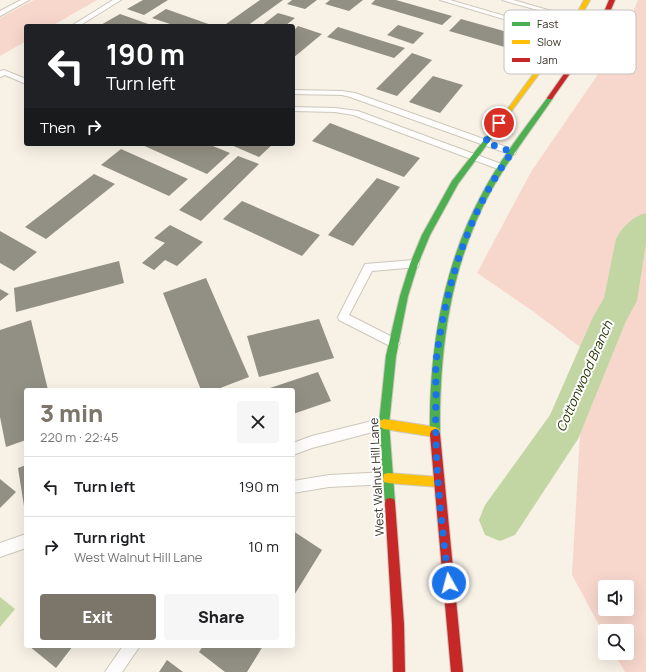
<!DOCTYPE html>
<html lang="en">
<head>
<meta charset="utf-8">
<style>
	:root { --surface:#fff; --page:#f6f6f6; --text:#202124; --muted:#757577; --line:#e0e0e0; --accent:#7c766a }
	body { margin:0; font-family:Manrope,sans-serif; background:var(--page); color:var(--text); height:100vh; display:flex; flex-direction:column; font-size:15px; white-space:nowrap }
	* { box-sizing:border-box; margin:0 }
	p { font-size:13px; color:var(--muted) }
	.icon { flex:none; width:22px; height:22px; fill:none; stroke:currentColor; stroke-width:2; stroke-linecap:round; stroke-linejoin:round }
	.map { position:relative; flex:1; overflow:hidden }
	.details { position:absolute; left:24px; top:388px; width:271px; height:260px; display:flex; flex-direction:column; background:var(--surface); border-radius:4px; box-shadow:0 4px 16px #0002 }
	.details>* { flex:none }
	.guide { position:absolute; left:24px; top:24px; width:271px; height:122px; border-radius:4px; box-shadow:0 4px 16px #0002; background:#202124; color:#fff; overflow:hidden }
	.buttons { position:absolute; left:598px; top:580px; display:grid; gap:8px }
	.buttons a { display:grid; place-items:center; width:36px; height:36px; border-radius:4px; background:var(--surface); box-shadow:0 4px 16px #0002; font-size:20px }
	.pin { position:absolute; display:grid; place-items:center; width:34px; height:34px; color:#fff; margin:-17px; border:2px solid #fff; border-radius:50%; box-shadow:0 1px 4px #0007 }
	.me { position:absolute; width:44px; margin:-22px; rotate:353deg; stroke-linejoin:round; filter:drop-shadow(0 0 3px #0008) }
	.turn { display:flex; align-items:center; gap:14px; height:84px; padding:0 16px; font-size:18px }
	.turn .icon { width:52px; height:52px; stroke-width:2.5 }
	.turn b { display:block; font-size:28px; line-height:34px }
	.then { display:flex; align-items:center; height:38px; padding:0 16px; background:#0003; gap:8px; font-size:15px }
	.round { display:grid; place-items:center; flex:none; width:42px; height:42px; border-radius:4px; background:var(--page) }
	.overview { display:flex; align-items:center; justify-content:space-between; height:68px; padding:0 16px }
	h1 { font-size:24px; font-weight:800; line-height:30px; color:var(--accent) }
	.action { display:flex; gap:8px; margin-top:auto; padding:8px 16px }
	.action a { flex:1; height:46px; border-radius:4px; background:var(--accent); color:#fff; font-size:16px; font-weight:800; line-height:46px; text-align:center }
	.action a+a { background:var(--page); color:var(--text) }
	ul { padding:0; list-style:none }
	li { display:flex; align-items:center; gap:12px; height:60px; padding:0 16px; border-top:1px solid var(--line) }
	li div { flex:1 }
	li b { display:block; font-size:15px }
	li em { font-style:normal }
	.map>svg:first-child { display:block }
</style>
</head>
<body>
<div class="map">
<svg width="646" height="672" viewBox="0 0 646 672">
	<rect width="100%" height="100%" fill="#f7f1e6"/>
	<path fill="#f7d7cc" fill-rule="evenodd" d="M 34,0 L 97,0 L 52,26 L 26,26 L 26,41 L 0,56 L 0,18 Z
		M 638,0 L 646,0 L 646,672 L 625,672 L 614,653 L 627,653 L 627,631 L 605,631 L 605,636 L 572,575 L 580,434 L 592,356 L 534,312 L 477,273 L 531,172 L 620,42 ZM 605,587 L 627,587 L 627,609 L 605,609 Z"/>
	<path fill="#c2d6a4" d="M 0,597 L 15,609 L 0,627 Z"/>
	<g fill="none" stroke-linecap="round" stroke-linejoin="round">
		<path fill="#c2d6a4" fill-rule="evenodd" d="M 646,213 L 646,243 L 637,301 L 626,321 L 578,439 L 515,535 L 500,541 L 485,535 L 479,520 L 485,505 L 550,415 L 593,317 L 604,298 L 616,239 C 623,226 632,217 646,213 Z"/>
	</g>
	<path fill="#928f84" d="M 143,0 L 168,0 L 144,15 L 127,9 Z
		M 260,0 L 283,0 L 247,26 L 231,26 L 226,24 Z
		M 292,0 L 317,0 L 305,9 L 287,4 Z
		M 330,0 L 363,0 L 349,11 L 325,4 Z
		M 375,0 L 396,0 L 452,16 L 442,25 L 371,4 Z
		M 166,9 L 214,26 L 176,26 L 152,18 Z
		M 278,13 L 295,18 L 285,26 L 261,26 Z
		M 120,14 L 154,26 L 99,26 Z
		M 461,19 L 518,35 L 508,48 L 449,31 Z
		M 398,25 L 424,33 L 413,44 L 387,35 Z
		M 298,26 L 322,34 L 293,58 L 293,31 Z
		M 338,27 L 405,48 L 394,58 L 327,37 Z
		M 412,53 L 432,60 L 397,96 L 376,89 Z
		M 433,76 L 463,85 L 440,113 L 409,102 Z
		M 330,123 L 420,158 L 404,177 L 312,141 Z
		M 140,144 L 208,144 L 230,153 L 207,174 Z
		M 229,144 L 273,144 L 259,157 Z
		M 121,149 L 188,179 L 169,196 L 101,165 Z
		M 238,156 L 259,164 L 201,221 L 179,210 Z
		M 94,174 L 115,184 L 46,239 L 25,227 Z
		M 377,178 L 400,187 L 353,246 L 328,235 Z
		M 242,201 L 320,235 L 302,256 L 223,219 Z
		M 170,225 L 203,242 L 177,266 L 165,260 L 154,270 L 142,263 L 165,243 L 154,238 Z
		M 0,231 L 37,252 L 14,271 L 0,263 Z
		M 119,261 L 124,283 L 16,312 L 14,288 Z
		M 206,278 L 249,377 L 215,390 L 201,390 L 163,293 Z
		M 0,289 L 9,294 L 0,301 Z
		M 319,319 L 334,358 L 259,377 L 247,336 Z
		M 31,320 L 48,390 L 26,390 L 26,440 L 6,447 L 0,417 L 0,330 Z
		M 318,372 L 331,401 L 293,414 L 293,390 L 264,390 Z
		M 26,465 L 26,505 L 24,506 L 18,468 Z
		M 0,479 L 16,492 L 0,508 Z
		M 293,531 L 322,550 L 293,597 Z
		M 29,646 L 73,646 L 56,668 Z
		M 203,646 L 263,646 L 247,672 L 225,672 L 199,652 Z
		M 167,660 L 183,672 L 159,672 Z"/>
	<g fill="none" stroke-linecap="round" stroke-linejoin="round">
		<g stroke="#cdc7bc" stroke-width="2">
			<path id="lane" d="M 21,0 L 29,0 L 0,16 L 0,11 Z
				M 113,0 L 121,0 L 79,26 L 71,26 Z
				M 440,0 L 450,0 L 594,42 L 590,44 L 587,44 Z
				M 502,0 L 513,0 L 580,19 L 577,21 Z
				M 4,70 L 26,79 L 26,84 L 5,75 L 0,77 L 0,71 Z
				M 293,90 L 342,91 L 355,93 L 515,150 L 516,152 L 515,154 L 509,154 L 350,97 L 342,95 L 293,94 Z
				M 293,107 L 335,108 L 358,111 L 504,165 L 505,167 L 501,170 L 498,169 L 353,115 L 335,112 L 293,111 Z
				M 414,260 L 418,261 L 419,264 L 418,267 L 372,271 L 349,315 L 398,340 L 400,343 L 398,346 L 394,348 L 390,346 L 339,320 L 338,317 L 365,264 Z
				M 384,418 L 388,420 L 390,424 L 388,428 L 312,448 L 293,455 L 293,443 L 312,436 Z
				M 388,472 L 393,474 L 394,478 L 393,482 L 388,484 L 329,487 L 293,493 L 293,481 L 329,475 Z
				M 26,534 L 26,548 L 0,557 L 0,543 Z
				M 123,646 L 140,646 L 122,672 L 105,672 Z"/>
		</g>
		<g stroke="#cdc7bc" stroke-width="2">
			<path id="fast" d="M 550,96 L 553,98 C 532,129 509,158 491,191 C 450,265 439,350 440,434 L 439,437 L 435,439 L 431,437 L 430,434 C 429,350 442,267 483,192 C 501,158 525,128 548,97 Z
				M 497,125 L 500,127 L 458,184 L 430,235 L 418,264 L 408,296 L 396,356 L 389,424 L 395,503 L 394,507 L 390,508 L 386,507 L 385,503 L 379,424 L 386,356 L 400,296 L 410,264 L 422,235 L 452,181 L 495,126 Z"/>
		</g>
		<g stroke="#cdc7bc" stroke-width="2">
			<path id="slow" d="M 584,0 L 590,0 L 579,20 L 499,128 L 495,128 L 495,126 L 574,19 Z
				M 384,419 L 435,427 L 439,429 L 440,432 L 439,435 L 435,437 L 384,429 L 380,427 L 379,424 L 380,421 Z
				M 388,473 L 439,477 L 443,478 L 444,482 L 443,486 L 439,487 L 388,483 L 384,482 L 383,478 L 384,474 Z"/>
		</g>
		<g stroke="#cdc7bc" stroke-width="2">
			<path id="jam" d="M 609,0 L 615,0 L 605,24 L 552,99 L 548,99 L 547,98 L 599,24 Z
				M 435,429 L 439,431 L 440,434 L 463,672 L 451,672 L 430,434 L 431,431 Z
				M 390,498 L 394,499 L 395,503 L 404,624 L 405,672 L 393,672 L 392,624 L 385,503 L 386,499 Z"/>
		</g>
		<use href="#lane" fill="#fefdfb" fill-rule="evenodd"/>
		<use href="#fast" fill="#4caf50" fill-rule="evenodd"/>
		<use href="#slow" fill="#ffc107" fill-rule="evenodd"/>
		<use href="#jam" fill="#c62828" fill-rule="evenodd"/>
	</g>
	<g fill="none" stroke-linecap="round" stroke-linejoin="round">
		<path stroke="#1a73e8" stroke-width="7" stroke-dasharray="0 12.6" d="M 449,583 C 441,521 434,458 436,396 C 436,382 435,367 437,354 C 447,281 469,212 512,152 L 485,142 L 499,123"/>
	</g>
	<g text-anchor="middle" stroke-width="4" stroke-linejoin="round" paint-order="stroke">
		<g font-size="12" fill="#3a3327" stroke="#fff">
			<text transform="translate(377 477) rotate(-93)" y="4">West Walnut Hill Lane</text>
		</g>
		<g font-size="13" font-style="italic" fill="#223503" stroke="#fff">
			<text transform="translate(584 376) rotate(-66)" y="5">Cottonwood Branch</text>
		</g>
	</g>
	<rect x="504" y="10" width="132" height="64" rx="6" fill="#fff" stroke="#c4c2be" stroke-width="1"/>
	<rect x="512" y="22" width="18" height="4" fill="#4caf50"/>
	<rect x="512" y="40" width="18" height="4" fill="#ffc107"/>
	<rect x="512" y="58" width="18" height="4" fill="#c62828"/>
	<g font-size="11" fill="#3a3327">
		<text x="537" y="28">Fast</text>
		<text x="537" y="46">Slow</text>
		<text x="537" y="64">Jam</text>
	</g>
</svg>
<div class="buttons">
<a><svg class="icon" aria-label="sound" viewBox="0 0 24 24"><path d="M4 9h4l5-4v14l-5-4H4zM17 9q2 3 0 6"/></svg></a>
<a><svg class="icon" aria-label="search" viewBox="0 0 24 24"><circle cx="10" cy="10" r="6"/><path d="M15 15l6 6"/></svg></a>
</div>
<div class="pin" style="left:499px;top:123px;background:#d93025"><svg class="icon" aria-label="arrive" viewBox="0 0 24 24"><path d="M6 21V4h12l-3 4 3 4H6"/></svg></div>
<svg class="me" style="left:449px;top:583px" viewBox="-20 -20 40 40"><circle r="17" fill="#1a73e8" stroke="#fff" stroke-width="3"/><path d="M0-11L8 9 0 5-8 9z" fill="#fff"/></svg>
<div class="guide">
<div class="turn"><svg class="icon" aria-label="left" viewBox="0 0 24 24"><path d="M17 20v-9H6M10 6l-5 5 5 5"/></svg><div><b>190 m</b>Turn left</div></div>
<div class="then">Then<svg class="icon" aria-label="right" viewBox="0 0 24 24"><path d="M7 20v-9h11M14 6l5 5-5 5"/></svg></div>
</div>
<section class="details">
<div class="overview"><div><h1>3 min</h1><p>220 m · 22:45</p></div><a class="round"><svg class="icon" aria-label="close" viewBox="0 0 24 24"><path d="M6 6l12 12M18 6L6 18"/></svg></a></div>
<ul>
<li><svg class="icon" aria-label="left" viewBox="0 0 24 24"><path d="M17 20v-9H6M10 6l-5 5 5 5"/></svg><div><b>Turn left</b></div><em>190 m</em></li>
<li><svg class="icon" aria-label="right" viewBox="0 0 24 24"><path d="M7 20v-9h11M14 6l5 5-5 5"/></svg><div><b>Turn right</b><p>West Walnut Hill Lane</p></div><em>10 m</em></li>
</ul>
<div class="action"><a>Exit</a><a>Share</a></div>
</section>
</div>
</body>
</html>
